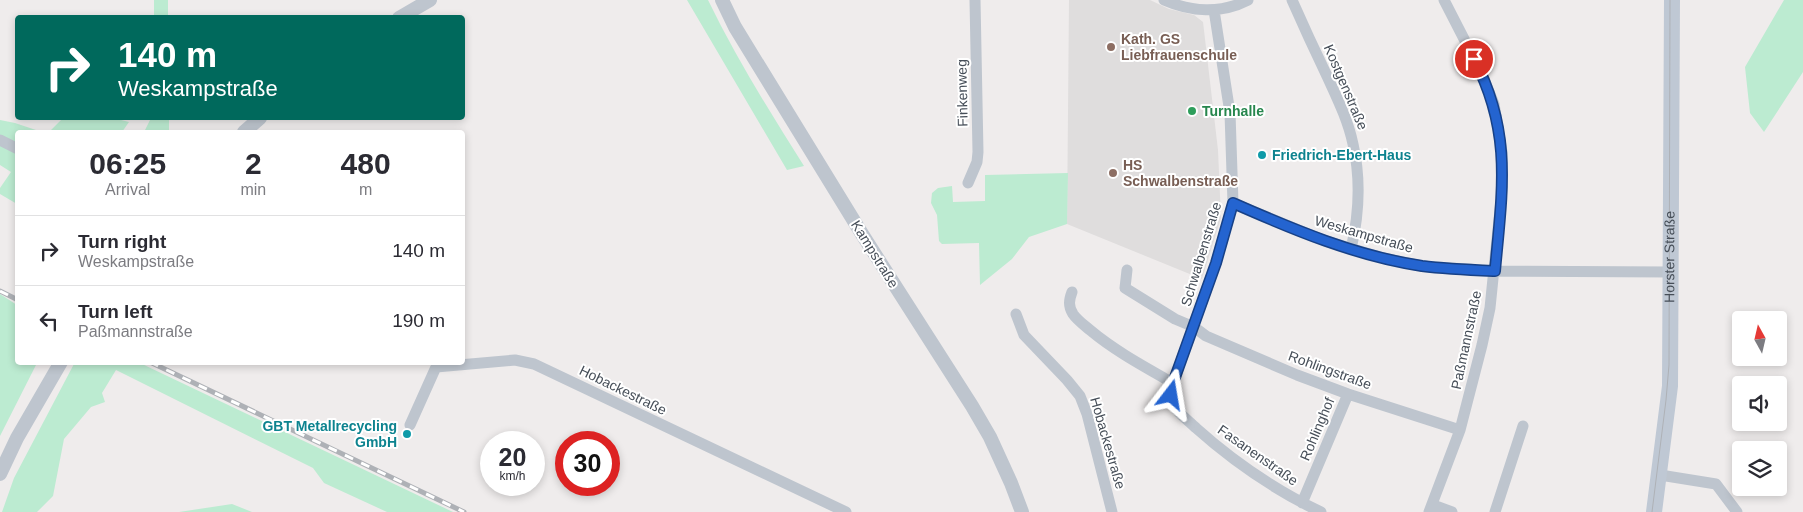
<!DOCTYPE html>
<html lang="en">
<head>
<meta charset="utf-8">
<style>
	:root { --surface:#fff; --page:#f2f2f3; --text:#2b2b33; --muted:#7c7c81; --line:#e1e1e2 }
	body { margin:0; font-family:Helvetica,sans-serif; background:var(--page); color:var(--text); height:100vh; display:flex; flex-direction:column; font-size:19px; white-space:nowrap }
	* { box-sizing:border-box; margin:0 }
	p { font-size:16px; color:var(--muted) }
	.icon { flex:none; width:28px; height:28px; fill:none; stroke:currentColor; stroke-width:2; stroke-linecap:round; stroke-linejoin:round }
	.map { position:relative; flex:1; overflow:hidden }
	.drawer { position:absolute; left:15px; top:130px; width:450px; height:235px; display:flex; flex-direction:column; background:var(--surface); border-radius:5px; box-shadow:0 2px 8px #0003 }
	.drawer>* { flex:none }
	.top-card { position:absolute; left:15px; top:15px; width:450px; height:105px; border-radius:5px; box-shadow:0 2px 8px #0003; background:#00695c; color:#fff; overflow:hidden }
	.needle { width:32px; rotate:352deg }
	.tools { position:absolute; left:1732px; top:311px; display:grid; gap:10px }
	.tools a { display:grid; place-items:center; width:55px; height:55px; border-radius:5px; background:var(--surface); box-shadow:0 2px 8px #0003; font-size:25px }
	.speed { position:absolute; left:480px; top:431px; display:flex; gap:10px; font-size:25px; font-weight:700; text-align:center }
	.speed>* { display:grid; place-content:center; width:65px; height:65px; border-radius:50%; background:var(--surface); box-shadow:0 2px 8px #0003; line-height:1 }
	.speed small { font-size:12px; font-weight:400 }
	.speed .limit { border:8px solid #d22; background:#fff; color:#111 }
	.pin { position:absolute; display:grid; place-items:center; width:42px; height:42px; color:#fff; margin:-21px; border:2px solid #fff; border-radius:50%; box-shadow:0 1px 5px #0007 }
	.me { position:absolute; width:55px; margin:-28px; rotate:14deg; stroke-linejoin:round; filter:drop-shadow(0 0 4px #0008) }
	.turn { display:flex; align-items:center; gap:18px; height:105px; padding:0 20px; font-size:22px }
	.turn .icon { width:65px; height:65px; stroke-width:2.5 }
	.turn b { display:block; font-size:35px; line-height:42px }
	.eta { display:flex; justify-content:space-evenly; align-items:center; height:85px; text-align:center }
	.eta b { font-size:30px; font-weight:600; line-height:35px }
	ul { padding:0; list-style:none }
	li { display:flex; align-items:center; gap:15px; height:70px; padding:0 20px; border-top:1px solid var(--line) }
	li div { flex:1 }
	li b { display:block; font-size:19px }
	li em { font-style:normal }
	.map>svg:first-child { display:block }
</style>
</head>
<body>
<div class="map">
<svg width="1803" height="512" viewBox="0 0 1803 512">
	<rect width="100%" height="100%" fill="#efecec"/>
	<path fill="#dfdddd" d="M 1069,0 L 1150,0 L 1169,9 L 1194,15 L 1203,22 L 1218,150 L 1221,218 L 1202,279 L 1067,224 Z"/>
	<path fill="#bcebd1" d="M 154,0 L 168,0 L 168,17 L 154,17 Z
		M 687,0 L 708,0 C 736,58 770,112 804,166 L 787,170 Z
		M 1784,0 L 1803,0 L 1803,72 L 1764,132 L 1750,113 L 1745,67 Z
		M 63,118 L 113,118 L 129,122 L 122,132 L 49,132 Z
		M 151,118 L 169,118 L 169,132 L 144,132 Z
		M 0,120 L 15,123 L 42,132 L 18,132 L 17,204 L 0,194 L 0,188 L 11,172 L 0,165 Z
		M 1068,173 L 1067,224 L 1029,237 L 1012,259 L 980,285 L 979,243 L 942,244 L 939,241 L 937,215 L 931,203 L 932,193 L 938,188 L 952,186 L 953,202 L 985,201 L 985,175 Z
		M 0,294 L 17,305 L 18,362 L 37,363 L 0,436 Z
		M 75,362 L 140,363 L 453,512 L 387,512 L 324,483 L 313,468 L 116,370 L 102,393 L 105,402 L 91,407 L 64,439 L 53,496 L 37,512 L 2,512 L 14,478 Z
		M 232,504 L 252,512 L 179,512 Z"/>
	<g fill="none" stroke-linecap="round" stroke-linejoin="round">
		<path stroke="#bec5ce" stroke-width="11" d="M 1164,0 C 1191,12 1221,14 1248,0
			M 1292,0 C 1303,25 1315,51 1327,76 C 1337,98 1348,120 1353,144 C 1361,179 1359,215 1351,249
			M 1214,10 L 1230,113 L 1233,203 L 1216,263 L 1173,383 C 1172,391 1171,399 1174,406 C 1179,414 1189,421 1196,428 C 1234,462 1275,490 1321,512
			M 0,140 L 18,149
			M 968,183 L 977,162 L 978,152 L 975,0
			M 1233,203 L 1323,240 L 1383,258 L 1422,266 L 1495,271 L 1671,272
			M 1127,270 L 1125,288 L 1175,319 L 1194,327 L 1206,336 L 1297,375 L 1348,394 L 1460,430
			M 1072,292 C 1069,300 1068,306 1073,314 C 1077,320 1084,325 1090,330 C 1115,351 1145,367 1173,383
			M 1016,314 L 1024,335 L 1067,380 L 1080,396 L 1087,414 L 1112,512
			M 410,425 L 436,367 L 515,360 L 534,364 L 846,512
			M 1660,475 L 1716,484 L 1737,512
			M 1302,503 L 1348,394
			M 1433,505 L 1452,512
			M 1429,512 L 1460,430 L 1482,345 L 1490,308 L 1502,190 L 1502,152 L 1494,104 L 1482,74 L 1444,0
			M 1495,512 L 1523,426"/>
		<path stroke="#bec5ce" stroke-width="14" d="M 722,0 L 735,27 L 862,234 L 972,406 L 990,437 L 1011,483 L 1022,512
			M 399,18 L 430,0
			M 244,132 L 260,118
			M 0,474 L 17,438 L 61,362"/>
		<path stroke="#bfc8d4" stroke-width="16" d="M 1654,512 L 1670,386 L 1672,0"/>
		<path stroke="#aeb1b6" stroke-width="1" id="s1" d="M 1652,512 L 1666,400 L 1669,365 L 1670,0"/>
		<g stroke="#aeb1b6" stroke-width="5">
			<path id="rail" d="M 0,291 L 18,300
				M 150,362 L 464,512"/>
		</g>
		<use href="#rail" stroke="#fff" stroke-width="3" stroke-dasharray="9" stroke-linecap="butt"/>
	</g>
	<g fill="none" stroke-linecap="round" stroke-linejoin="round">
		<g stroke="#174187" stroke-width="12">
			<path id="route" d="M 1171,395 L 1173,383 L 1216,263 L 1233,203 C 1294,230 1356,256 1422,266 C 1446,269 1471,270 1495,271 C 1502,192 1513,133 1474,59"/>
		</g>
		<use href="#route" stroke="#2464d0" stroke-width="9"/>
	</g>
	<g fill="#8d6e63" stroke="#fff" stroke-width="2">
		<circle cx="1111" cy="47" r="5"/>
		<circle cx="1113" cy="173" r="5"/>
	</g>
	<circle fill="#2e9e5b" stroke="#fff" stroke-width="2" cx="1192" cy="111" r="5"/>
	<g fill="#0f9aa8" stroke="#fff" stroke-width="2">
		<circle cx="1262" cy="155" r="5"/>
		<circle cx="407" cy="434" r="5"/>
	</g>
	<g text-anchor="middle" stroke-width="4" stroke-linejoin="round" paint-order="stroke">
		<g font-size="14" font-weight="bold" fill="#785e54" stroke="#fff" text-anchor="start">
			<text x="1121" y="44">Kath. GS<tspan x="1121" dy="16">Liebfrauenschule</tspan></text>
			<text x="1123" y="170">HS<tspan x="1123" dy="16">Schwalbenstraße</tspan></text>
		</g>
		<g font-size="14" fill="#464e58" stroke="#fff">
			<text transform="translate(1346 87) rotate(67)" y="5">Kostgenstraße</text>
			<text transform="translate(962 93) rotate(-91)" y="5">Finkenweg</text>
			<text transform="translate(1364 234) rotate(16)" y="5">Weskampstraße</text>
			<text transform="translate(875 254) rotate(58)" y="5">Kampstraße</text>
			<text transform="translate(1201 254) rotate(-73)" y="5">Schwalbenstraße</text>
			<text dy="5" stroke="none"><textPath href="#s1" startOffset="256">Horster Straße</textPath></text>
			<text transform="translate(1466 340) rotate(-78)" y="5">Paßmannstraße</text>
			<text transform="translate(1330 370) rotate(20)" y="5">Rohlingstraße</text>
			<text transform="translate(623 390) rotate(26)" y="5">Hobackestraße</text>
			<text transform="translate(1317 429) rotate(-67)" y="5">Rohlinghof</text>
			<text transform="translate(1108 443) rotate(74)" y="5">Hobackestraße</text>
			<text transform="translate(1258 455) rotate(35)" y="5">Fasanenstraße</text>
		</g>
		<g font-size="14" font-weight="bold" fill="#27864d" stroke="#fff" text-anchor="start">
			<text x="1202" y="116">Turnhalle</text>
		</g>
		<g font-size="14" font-weight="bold" fill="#0d838f" stroke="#fff" text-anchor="start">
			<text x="1272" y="160">Friedrich-Ebert-Haus</text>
			<text x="397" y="431" text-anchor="end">GBT Metallrecycling<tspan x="397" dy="16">GmbH</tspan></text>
		</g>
	</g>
</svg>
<div class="tools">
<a><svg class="needle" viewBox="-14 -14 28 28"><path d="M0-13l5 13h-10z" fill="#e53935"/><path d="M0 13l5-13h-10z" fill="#7c7c81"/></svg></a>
<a><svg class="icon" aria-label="sound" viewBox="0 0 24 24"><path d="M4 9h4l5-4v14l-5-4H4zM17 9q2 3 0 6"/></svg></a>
<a><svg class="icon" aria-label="layers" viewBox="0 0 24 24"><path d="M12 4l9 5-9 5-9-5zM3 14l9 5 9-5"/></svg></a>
</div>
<div class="speed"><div>20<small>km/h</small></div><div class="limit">30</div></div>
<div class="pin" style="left:1474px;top:59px;background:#d93025"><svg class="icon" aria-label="arrive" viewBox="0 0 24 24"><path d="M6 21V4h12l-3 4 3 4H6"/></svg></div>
<svg class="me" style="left:1171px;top:395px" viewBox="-20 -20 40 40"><path d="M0-17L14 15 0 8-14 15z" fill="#2464d0" stroke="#fff" stroke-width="4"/></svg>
<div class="top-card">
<div class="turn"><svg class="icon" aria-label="right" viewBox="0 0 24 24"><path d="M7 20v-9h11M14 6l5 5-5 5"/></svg><div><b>140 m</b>Weskampstraße</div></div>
</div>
<section class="drawer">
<div class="eta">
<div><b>06:25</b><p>Arrival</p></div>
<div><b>2</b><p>min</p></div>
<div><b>480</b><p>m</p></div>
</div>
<ul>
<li><svg class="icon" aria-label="right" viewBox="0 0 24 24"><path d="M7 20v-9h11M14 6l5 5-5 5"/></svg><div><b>Turn right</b><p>Weskampstraße</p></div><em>140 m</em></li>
<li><svg class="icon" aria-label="left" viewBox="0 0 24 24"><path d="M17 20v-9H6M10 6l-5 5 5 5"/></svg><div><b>Turn left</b><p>Paßmannstraße</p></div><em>190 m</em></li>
</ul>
</section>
</div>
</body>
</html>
